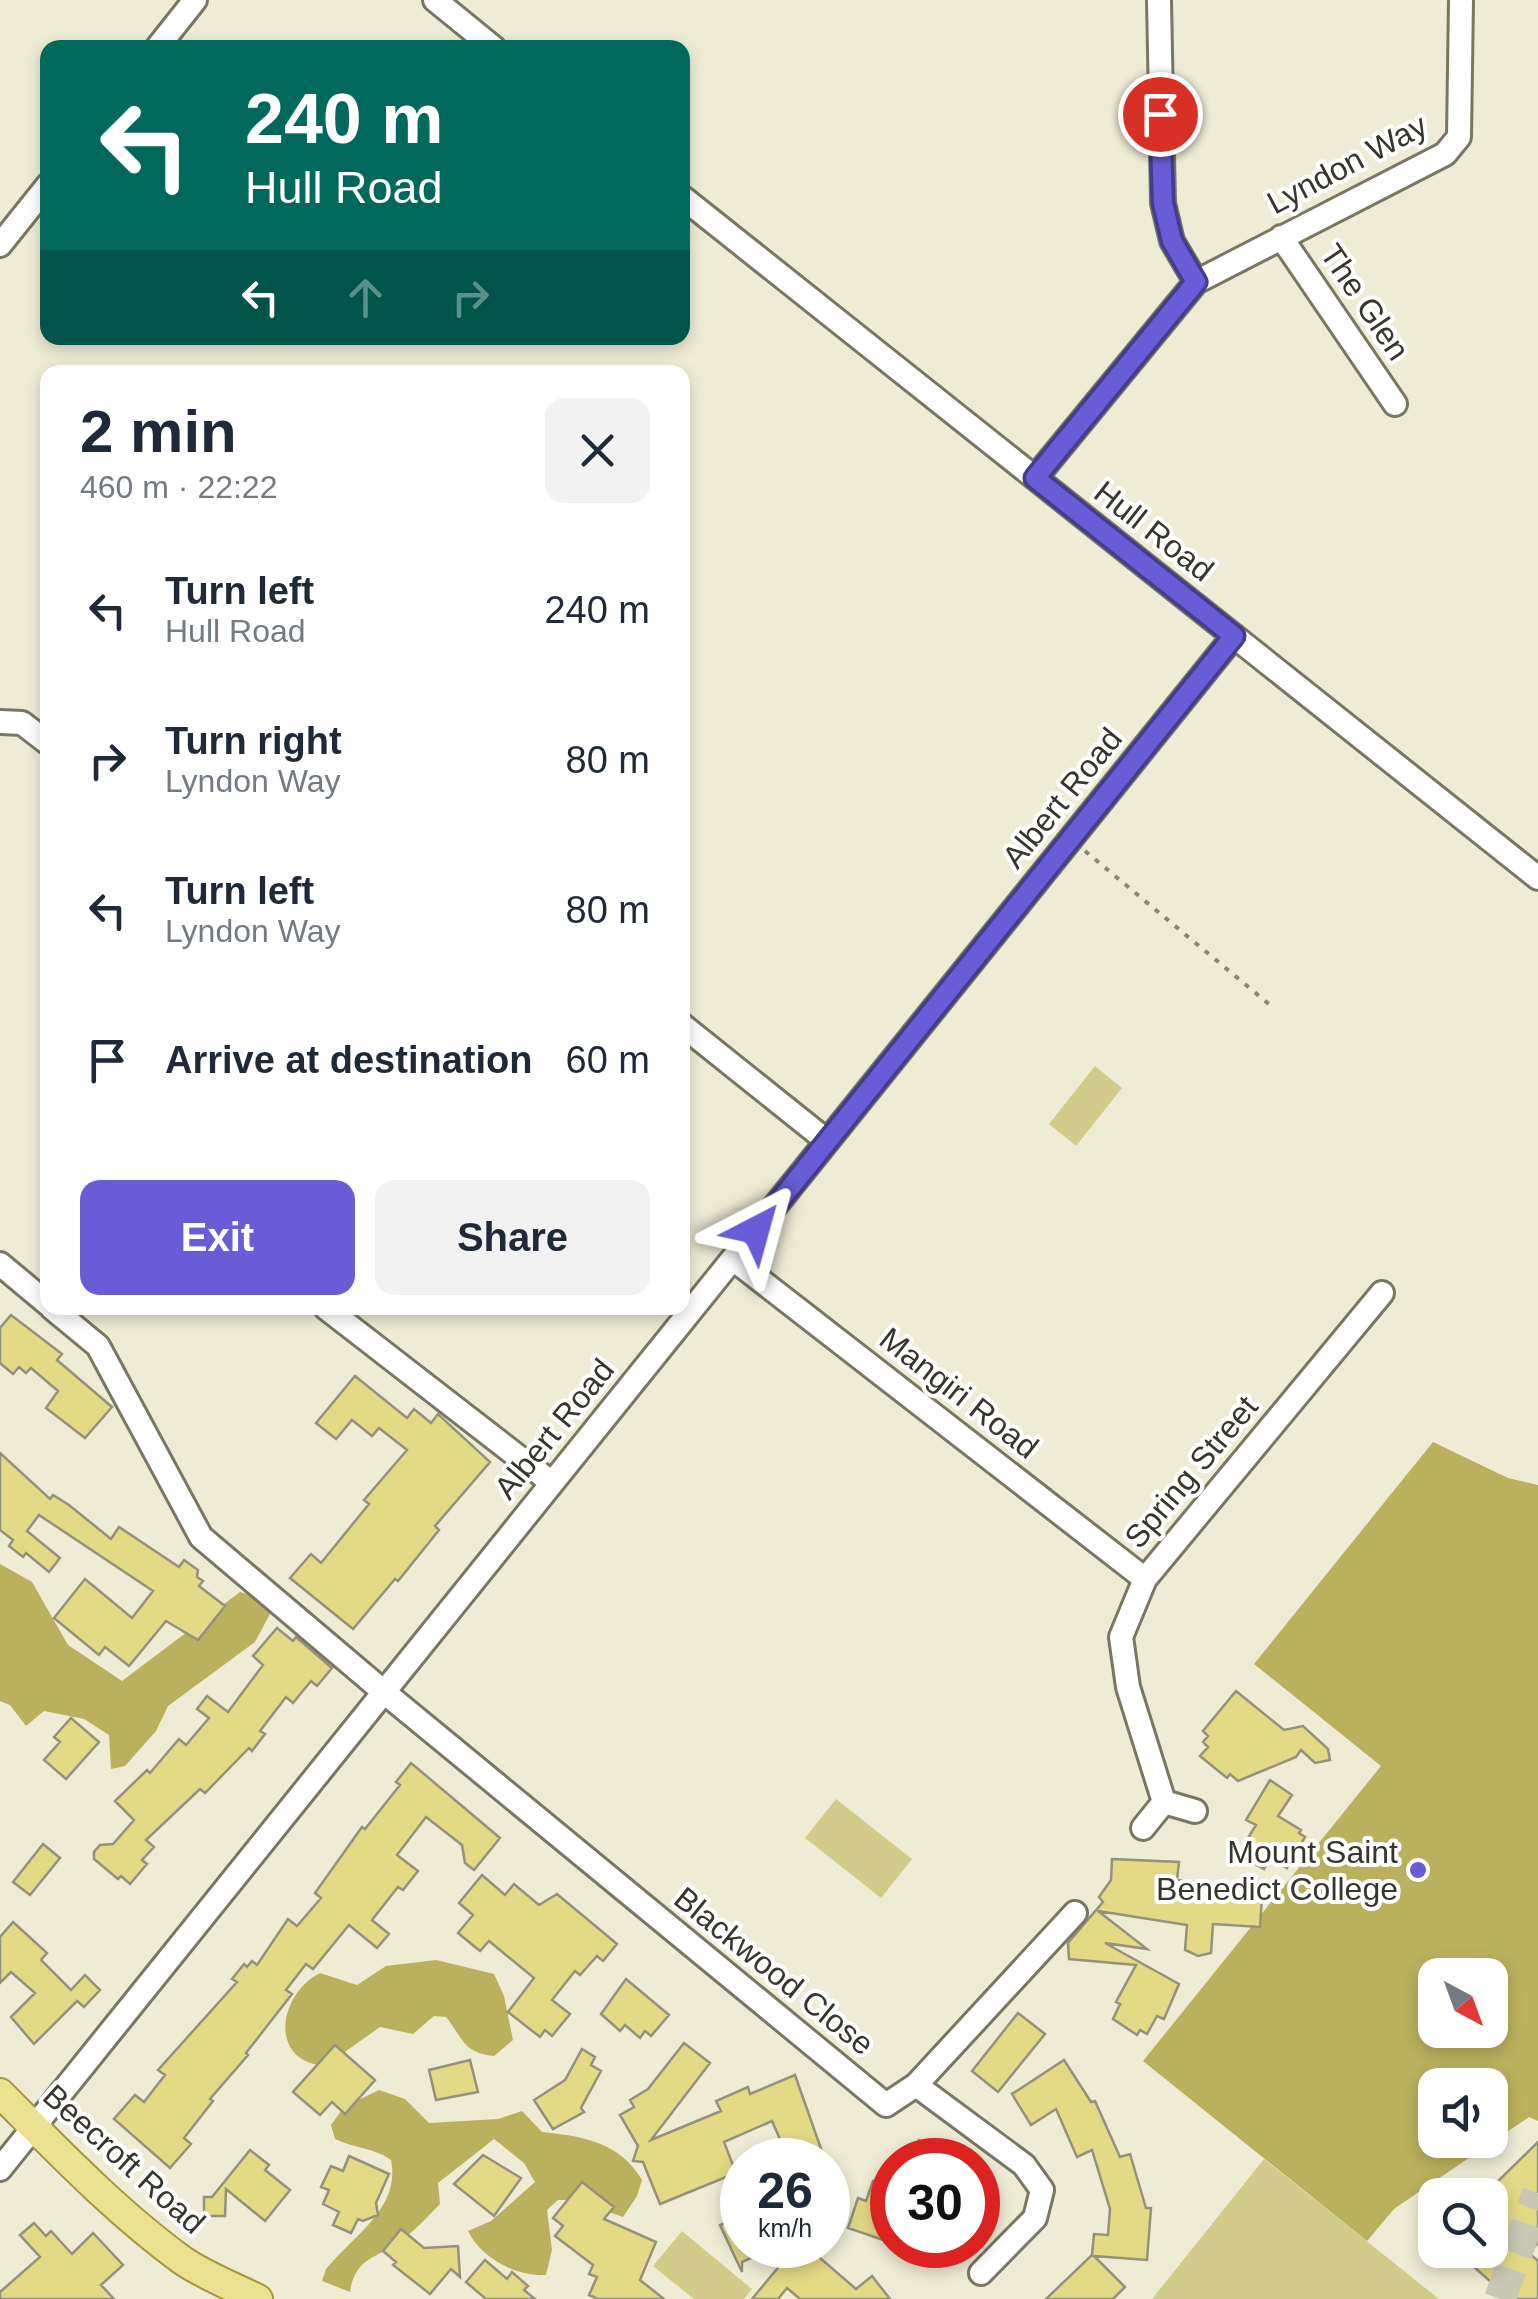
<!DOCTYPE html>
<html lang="en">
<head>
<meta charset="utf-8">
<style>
	:root { --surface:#fff; --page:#f2f2f3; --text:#1f2937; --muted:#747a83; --accent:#685dd7 }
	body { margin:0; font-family:Helvetica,sans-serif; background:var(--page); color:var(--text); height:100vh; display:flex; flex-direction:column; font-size:38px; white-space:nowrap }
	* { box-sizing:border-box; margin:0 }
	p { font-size:32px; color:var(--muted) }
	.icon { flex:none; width:55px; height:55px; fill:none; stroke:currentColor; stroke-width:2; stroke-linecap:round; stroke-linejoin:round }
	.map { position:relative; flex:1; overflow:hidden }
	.sheet { position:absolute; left:40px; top:365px; width:650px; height:950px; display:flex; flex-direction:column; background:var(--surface); border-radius:20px; box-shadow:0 5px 15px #0003 }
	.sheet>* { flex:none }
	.banner { position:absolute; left:40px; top:40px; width:650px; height:305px; border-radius:20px; box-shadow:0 5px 15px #0003; background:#00695c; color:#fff; overflow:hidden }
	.needle { width:65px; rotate:139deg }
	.fabs { position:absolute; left:1418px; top:1958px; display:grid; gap:20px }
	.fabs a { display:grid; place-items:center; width:90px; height:90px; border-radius:20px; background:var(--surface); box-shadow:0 5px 15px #0003; font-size:50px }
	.speed { position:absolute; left:720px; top:2138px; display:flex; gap:20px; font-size:50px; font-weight:700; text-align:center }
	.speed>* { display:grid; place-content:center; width:130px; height:130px; border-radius:50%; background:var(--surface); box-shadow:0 5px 15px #0003; line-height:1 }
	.speed small { font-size:25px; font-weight:400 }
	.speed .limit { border:15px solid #d22; background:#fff; color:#111 }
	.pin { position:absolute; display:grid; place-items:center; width:85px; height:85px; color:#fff; margin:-42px; border:5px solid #fff; border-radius:50%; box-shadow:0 2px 10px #0007 }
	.me { position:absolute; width:110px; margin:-55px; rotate:39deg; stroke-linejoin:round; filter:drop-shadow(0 0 8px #0008) }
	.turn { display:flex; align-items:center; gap:35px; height:210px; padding:0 40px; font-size:45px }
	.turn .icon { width:130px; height:130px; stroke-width:2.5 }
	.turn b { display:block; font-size:70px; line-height:85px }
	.lanes { display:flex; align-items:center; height:95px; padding:0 40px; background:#0003; justify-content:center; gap:50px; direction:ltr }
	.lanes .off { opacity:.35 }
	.round { display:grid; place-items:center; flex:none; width:105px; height:105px; border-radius:20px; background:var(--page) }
	.overview { display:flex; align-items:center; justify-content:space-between; height:170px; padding:0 40px }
	h1 { font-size:60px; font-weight:600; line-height:75px }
	.action { display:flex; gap:20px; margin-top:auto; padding:20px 40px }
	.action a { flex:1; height:115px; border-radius:20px; background:var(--accent); color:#fff; font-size:40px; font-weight:600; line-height:115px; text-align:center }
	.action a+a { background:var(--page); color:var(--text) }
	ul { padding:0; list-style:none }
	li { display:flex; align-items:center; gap:30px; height:150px; padding:0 40px }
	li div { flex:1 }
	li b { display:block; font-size:38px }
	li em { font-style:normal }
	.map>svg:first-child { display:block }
</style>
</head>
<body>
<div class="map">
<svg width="1538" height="2299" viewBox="0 0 1538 2299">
	<rect width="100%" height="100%" fill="#eeecd4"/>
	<path fill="#d2cc8b" d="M 1095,1066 L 1122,1088 L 1076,1146 L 1049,1124 Z
		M 836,1799 L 912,1859 L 881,1898 L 805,1838 Z
		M 1264,2159 L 1439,2299 L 1152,2299 Z
		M 682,2231 L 752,2289 L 744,2299 L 694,2299 L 653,2266 Z"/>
	<path fill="#bab15e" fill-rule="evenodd" d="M 1433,1442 L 1508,1478 L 1538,1485 L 1538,2121 L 1529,2117 L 1394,2209 L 1367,2241 L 1143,2061 L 1381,1766 L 1254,1664 ZM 1435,1975 L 1490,1975 L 1490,2030 L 1435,2030 ZM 1435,2085 L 1490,2085 L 1490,2140 L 1435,2140 Z
		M 0,1564 L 32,1582 L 68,1645 L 122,1681 L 240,1592 L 260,1598 L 271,1612 L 255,1642 L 168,1706 L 156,1731 L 125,1766 L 111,1769 L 109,1735 L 84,1719 L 44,1711 L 26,1726 L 10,1705 L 0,1701 Z
		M 436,1960 L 494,1974 L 504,1996 L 513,2040 L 494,2056 C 463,2053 463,2038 446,2017 L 434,2016 L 413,2034 L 380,2027 L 325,2066 C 267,2061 279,1994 320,1973 L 357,1985 L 386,1966 Z
		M 379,2090 L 405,2099 L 429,2123 L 498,2119 L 522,2111 L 542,2132 C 582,2136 620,2142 642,2180 L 637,2196 L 623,2217 L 575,2200 L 558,2200 L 547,2210 L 552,2250 L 546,2275 C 516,2277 481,2258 468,2231 L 491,2221 L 535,2182 L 524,2163 L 494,2139 L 438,2183 L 440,2204 C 427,2217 414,2232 398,2243 C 376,2258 355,2258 350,2292 L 322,2281 L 326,2269 C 353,2236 401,2208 391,2160 C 375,2148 354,2148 335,2139 L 331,2125 L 344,2107 Z"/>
	<path fill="#e3da86" stroke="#94927c" stroke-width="2.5" d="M 11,1315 L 62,1354 L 57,1360 L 112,1407 L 85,1438 L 46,1408 L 58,1391 L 31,1368 L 26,1373 L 19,1367 L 13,1374 L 0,1363 L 0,1328 Z
		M 355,1376 L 407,1418 L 414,1409 L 431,1423 L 438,1414 L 490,1462 L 435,1526 L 439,1530 L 398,1581 L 395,1579 L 353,1629 L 290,1578 L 311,1554 L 321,1563 L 369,1504 L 364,1500 L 407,1450 L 379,1428 L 372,1436 L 352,1420 L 336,1439 L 316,1423 Z
		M 0,1453 L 50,1499 L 53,1495 L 69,1505 L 111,1539 L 119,1527 L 179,1567 L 184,1560 L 198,1570 L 197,1577 L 203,1581 L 199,1586 L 225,1606 L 198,1640 L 166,1621 L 129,1666 L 105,1647 L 99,1655 L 54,1618 L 85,1579 L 132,1618 L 153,1591 L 39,1515 L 27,1531 L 60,1558 L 49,1572 L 26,1553 L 23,1557 L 9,1546 L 13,1540 L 0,1530 Z
		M 277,1628 L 293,1641 L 296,1637 L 332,1668 L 317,1686 L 311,1681 L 293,1703 L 286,1697 L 260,1731 L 265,1734 L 252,1751 L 249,1748 L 205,1793 L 200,1789 L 146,1840 L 154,1847 L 142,1860 L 147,1864 L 130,1884 L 121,1876 L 118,1879 L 94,1859 L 94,1852 L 100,1845 L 113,1844 L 134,1820 L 115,1801 L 147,1770 L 150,1773 L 179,1739 L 186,1745 L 209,1718 L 197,1709 L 207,1696 L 228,1712 L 263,1665 L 253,1656 Z
		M 1236,1691 L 1284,1730 L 1303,1726 L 1328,1749 L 1330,1760 L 1315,1763 L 1301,1750 L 1296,1757 L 1238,1781 L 1230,1774 L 1227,1778 L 1200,1756 L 1208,1747 L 1203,1742 L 1208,1736 L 1203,1731 Z
		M 71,1718 L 99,1742 L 66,1779 L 44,1760 L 60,1742 L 54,1737 Z
		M 411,1763 L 500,1838 L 474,1870 L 465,1863 L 462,1845 L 426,1817 L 397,1855 L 418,1871 L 403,1890 L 398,1887 L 372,1920 L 389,1934 L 377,1948 L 349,1925 L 313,1969 L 306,1964 L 286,1990 L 292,1994 L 246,2053 L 248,2055 L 210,2099 L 213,2101 L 184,2138 L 191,2144 L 170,2168 L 114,2119 L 135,2095 L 144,2102 L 165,2075 L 158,2070 L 237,1982 L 232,1979 L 244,1964 L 247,1967 L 252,1961 L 257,1965 L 288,1919 L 297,1926 L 321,1898 L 315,1893 L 362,1827 L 365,1829 L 400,1785 L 396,1782 Z
		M 1270,1780 L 1292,1795 L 1278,1816 L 1301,1830 L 1299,1833 L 1305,1837 L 1287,1868 L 1270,1858 L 1264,1869 L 1244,1858 L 1247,1852 L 1242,1848 L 1256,1825 L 1246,1820 Z
		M 43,1844 L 60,1858 L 30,1895 L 13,1882 Z
		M 1112,1859 L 1179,1862 L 1177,1880 L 1252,1888 L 1248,1896 L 1262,1897 L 1260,1927 L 1213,1924 L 1211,1953 L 1198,1956 L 1185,1950 L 1187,1925 L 1098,1911 L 1147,1949 L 1105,1943 L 1179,1984 L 1164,2019 L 1157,2016 L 1147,2034 L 1140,2030 L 1137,2035 L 1113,2019 L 1120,2004 L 1116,2002 L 1136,1965 L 1069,1959 L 1068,1943 L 1103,1902 L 1099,1897 L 1111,1880 Z
		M 482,1875 L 505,1895 L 514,1884 L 539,1905 L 557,1894 L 617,1944 L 603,1961 L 597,1956 L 580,1975 L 575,1971 L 552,2000 L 570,2014 L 552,2036 L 545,2030 L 540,2037 L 508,2012 L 534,1978 L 489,1941 L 480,1951 L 458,1933 L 473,1915 L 459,1903 Z
		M 13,1922 L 47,1953 L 41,1960 L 71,1990 L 85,1975 L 100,1990 L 84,2007 L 77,2001 L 34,2044 L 11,2017 L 35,1993 L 11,1972 L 0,1983 L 0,1937 Z
		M 626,1979 L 669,2015 L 651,2036 L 645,2031 L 640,2038 L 625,2025 L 620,2031 L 601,2014 Z
		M 1018,2013 L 1045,2034 L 998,2092 L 972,2071 Z
		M 684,2043 L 710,2063 L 651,2140 L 721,2111 L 716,2101 L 748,2087 L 750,2094 L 795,2075 L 825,2160 L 789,2160 L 772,2121 L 724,2142 L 736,2173 L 660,2204 L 643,2162 L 633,2161 L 638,2146 L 620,2115 L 634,2107 L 630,2100 L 648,2089 Z
		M 335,2045 L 375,2080 L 345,2114 L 332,2102 L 320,2115 L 293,2092 Z
		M 582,2049 L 595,2057 L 591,2065 L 601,2071 L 581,2108 L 584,2112 L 553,2129 L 534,2100 L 565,2080 Z
		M 470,2060 L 478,2092 L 436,2100 L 429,2070 Z
		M 1064,2060 L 1091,2102 L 1095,2101 L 1120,2157 L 1130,2154 L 1146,2208 L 1151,2208 L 1147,2260 L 1094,2256 L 1125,2287 L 1113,2299 L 1046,2299 L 1092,2255 L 1094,2234 L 1108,2235 L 1110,2209 L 1092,2150 L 1077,2157 L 1056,2109 L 1031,2125 L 1012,2094 Z
		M 919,2140 L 957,2160 L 909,2160 Z
		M 1538,2142 L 1538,2243 L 1529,2253 L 1538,2261 L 1538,2299 L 1510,2299 L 1455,2250 L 1490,2250 L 1490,2189 Z
		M 250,2150 L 269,2165 L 265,2170 L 290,2190 L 265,2221 L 226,2189 L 225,2216 L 204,2216 L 204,2197 L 212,2197 Z
		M 483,2155 L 521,2178 L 494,2216 L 454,2184 Z
		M 349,2156 L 389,2174 L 376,2203 L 378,2215 L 363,2221 L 358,2219 L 351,2233 L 333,2225 L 339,2212 L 323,2204 L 329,2190 L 321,2187 L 331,2166 L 343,2171 Z
		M 873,2181 L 892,2188 L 892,2243 L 848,2228 L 858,2198 L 866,2201 Z
		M 582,2182 L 614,2207 L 604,2219 L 656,2242 L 640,2280 L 664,2299 L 598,2299 L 589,2295 L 597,2277 L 589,2274 L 593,2265 L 555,2236 L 563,2226 L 553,2218 Z
		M 742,2215 L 742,2245 L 778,2245 L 742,2262 L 742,2272 L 720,2225 Z
		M 34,2223 L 46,2236 L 51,2231 L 72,2254 L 93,2233 L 123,2265 L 101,2285 L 114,2299 L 0,2299 L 0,2292 L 40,2257 L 20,2235 Z
		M 401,2229 L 424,2248 L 458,2246 L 460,2277 L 451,2269 L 430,2294 L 393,2265 L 396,2262 L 383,2251 Z
		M 797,2245 L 805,2245 L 856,2289 L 872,2276 L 890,2299 L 800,2299 L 787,2288 L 778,2299 L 752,2299 Z
		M 485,2260 L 507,2279 L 512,2272 L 528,2286 L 524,2290 L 535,2299 L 486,2299 L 466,2282 Z"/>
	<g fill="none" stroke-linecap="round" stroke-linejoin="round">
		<path stroke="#c9c8b3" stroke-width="32" stroke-dasharray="32 16" stroke-linecap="butt" d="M 1500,2299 L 1538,2193"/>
		<g stroke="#797762" stroke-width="28">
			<path id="minor" d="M 435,0 L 494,48
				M 1159,0 L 1163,203 L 1172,241 L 1196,282
				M 157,48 L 195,0
				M 682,197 L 1538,878
				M 1281,237 L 1395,404
				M 0,245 L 48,185
				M 1035,478 L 1196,282 L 1445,154 L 1459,137 L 1461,0
				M 0,722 L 22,723 L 48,743
				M 682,1025 L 827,1141
				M 733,1259 L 1145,1579
				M 0,1264 L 48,1304
				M 52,1308 L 98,1346 L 201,1537 L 384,1692 L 886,2105 L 916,2085 L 1024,2165 L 1042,2190 L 1035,2218 L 981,2273
				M 326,1308 L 552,1483
				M 1164,1802 L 1195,1811
				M 1143,1828 L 1164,1802 L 1128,1687 L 1121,1637 L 1145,1579 L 1382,1293
				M 916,2085 L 1075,1913
				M 0,2169 L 1234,636"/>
		</g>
		<g stroke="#a2983e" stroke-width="32">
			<path id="major" d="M 0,2093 C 58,2151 116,2212 182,2260 C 205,2276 234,2287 258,2299"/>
		</g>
		<path stroke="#898878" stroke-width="4" stroke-dasharray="5 8" stroke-linecap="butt" d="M 1085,851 L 1270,1005"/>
		<use href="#minor" stroke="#fff" stroke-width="22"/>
		<use href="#major" stroke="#eae191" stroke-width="28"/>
	</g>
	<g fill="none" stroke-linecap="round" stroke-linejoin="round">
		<g stroke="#443c8c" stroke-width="25">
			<path id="route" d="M 756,1230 L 1234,636 L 1035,478 L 1196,282 L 1172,241 L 1163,203 L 1160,114"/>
		</g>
		<use href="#route" stroke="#685dd7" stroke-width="18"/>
	</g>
	<circle fill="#685dd7" stroke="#fff" stroke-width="4" cx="1418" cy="1870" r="10"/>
	<g text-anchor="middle" stroke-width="8" stroke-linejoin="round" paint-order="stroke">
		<g font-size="32" fill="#37362d" stroke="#fff">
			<text transform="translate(1347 164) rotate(-28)" y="11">Lyndon Way</text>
			<text transform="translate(1365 302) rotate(56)" y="11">The Glen</text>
			<text transform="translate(1154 531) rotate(38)" y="11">Hull Road</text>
			<text transform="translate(1062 798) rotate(-51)" y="11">Albert Road</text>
			<text transform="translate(959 1393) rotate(38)" y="11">Mangiri Road</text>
			<text transform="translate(554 1429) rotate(-51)" y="11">Albert Road</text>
			<text transform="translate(1191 1472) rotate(-50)" y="11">Spring Street</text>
			<text transform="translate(774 1971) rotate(39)" y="11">Blackwood Close</text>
			<text transform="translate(124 2159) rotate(42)" y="11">Beecroft Road</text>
		</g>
		<g font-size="32" fill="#37362d" stroke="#fff" text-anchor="end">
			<text x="1398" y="1863">Mount Saint<tspan x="1398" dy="37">Benedict College</tspan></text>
		</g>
	</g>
</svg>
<div class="fabs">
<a><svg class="needle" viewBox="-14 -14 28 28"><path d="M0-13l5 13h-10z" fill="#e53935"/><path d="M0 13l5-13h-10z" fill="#747a83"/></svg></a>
<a><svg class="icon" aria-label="sound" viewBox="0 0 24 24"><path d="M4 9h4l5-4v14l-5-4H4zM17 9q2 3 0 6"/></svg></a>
<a><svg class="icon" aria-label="search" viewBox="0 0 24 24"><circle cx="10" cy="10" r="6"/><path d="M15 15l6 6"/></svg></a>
</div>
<div class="speed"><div>26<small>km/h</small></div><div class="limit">30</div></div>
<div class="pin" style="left:1160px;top:114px;background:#d93025"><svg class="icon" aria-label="arrive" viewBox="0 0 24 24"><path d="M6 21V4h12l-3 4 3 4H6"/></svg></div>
<svg class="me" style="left:756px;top:1230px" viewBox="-20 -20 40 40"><path d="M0-17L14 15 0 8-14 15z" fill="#685dd7" stroke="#fff" stroke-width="4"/></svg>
<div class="banner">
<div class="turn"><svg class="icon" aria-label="left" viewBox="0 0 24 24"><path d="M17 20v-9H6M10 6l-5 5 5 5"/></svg><div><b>240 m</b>Hull Road</div></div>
<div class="lanes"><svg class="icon" aria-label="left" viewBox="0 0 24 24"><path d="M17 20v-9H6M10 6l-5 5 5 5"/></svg><svg class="icon off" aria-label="ahead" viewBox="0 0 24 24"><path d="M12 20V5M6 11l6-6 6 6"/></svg><svg class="icon off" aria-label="right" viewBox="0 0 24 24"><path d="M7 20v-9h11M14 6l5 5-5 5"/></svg></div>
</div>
<section class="sheet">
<div class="overview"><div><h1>2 min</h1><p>460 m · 22:22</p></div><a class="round"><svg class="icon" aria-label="close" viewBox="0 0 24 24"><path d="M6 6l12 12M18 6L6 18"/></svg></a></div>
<ul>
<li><svg class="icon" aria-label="left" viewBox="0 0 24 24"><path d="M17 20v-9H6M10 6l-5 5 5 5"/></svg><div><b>Turn left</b><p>Hull Road</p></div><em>240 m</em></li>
<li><svg class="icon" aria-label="right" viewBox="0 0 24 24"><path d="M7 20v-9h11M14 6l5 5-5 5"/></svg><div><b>Turn right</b><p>Lyndon Way</p></div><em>80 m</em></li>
<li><svg class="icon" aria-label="left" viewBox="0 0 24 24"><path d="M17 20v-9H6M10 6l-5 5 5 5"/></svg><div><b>Turn left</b><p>Lyndon Way</p></div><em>80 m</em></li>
<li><svg class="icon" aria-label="arrive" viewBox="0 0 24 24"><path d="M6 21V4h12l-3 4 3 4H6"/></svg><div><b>Arrive at destination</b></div><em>60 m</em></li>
</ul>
<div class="action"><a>Exit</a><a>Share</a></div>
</section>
</div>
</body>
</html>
